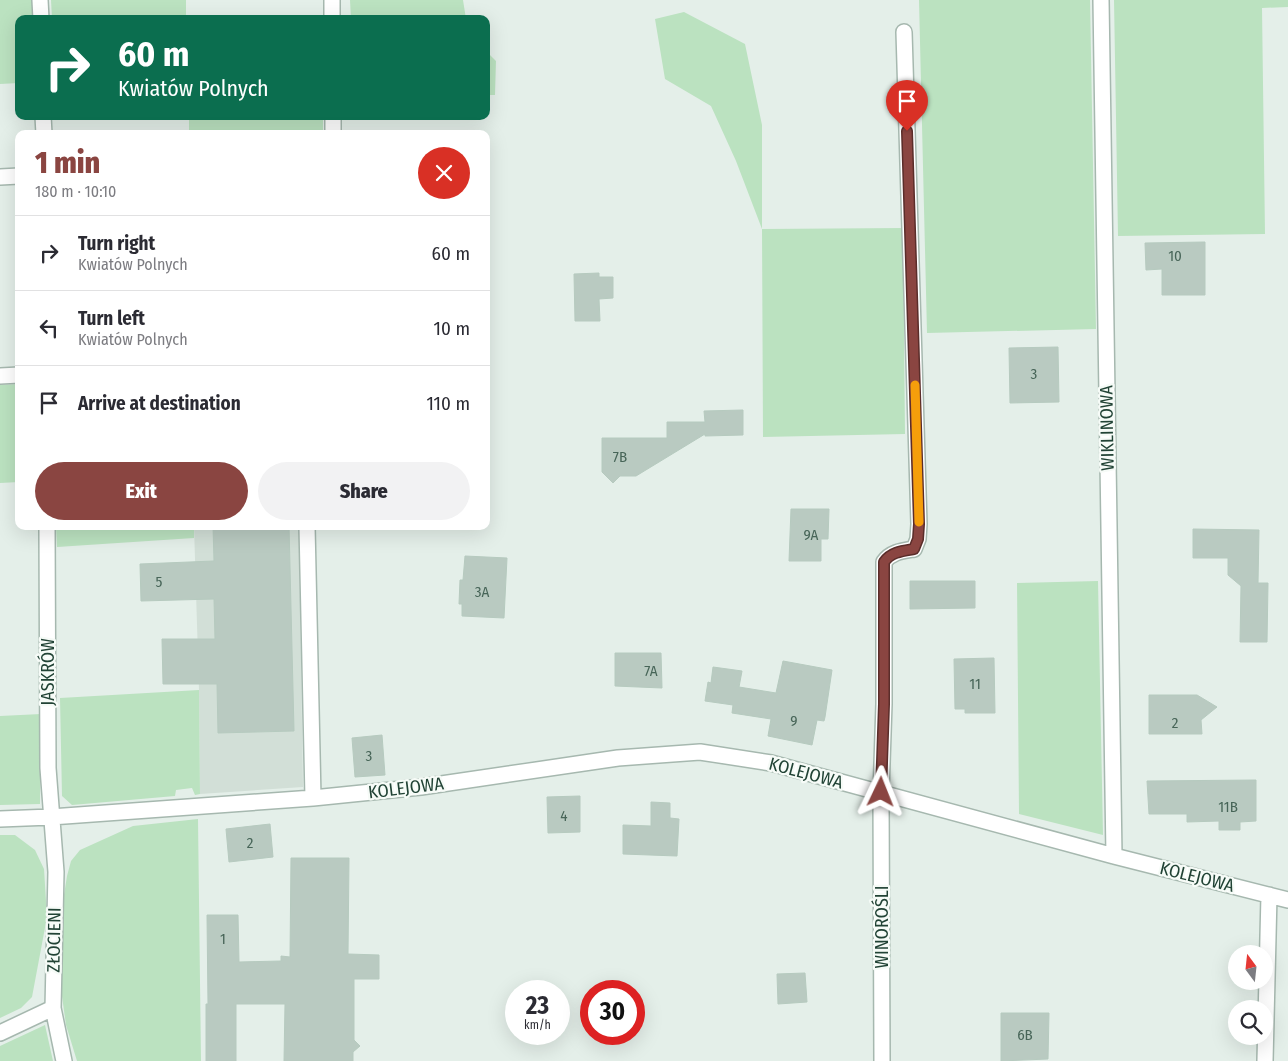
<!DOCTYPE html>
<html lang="en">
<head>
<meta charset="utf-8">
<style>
	:root { --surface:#fff; --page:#f2f2f3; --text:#2b2b33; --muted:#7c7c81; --line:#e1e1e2; --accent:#8a4541 }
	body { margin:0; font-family:"Fira Sans Condensed",sans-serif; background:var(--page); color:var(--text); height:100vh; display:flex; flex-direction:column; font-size:19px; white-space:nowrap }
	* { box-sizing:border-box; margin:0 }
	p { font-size:16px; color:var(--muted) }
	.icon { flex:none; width:28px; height:28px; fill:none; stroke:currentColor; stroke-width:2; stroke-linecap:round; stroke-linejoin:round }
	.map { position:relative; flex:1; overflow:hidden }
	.details { position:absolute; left:15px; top:130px; width:475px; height:400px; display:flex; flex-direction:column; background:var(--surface); border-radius:10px; box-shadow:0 5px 20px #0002 }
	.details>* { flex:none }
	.hud { position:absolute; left:15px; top:15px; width:475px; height:105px; border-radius:10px; box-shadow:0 5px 20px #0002; background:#0b6e4f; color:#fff; overflow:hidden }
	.needle { width:32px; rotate:345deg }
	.controls { position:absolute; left:1228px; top:945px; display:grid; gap:10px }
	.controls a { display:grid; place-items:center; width:45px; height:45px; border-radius:50%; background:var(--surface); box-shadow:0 5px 20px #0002; font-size:25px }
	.speed { position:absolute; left:505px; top:980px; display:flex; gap:10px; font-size:25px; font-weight:700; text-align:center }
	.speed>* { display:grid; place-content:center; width:65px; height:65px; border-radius:50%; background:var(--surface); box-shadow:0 5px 20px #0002; line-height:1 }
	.speed small { font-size:12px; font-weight:400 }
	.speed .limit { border:8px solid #d22; background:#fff; color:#111 }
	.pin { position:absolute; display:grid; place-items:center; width:42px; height:42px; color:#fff; margin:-51px -21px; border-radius:50% 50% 50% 0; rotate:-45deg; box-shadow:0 0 5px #0007 }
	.pin .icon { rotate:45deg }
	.me { position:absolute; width:55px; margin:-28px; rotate:2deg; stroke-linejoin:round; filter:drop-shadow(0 0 4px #0008) }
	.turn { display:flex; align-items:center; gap:18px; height:105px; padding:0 20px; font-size:22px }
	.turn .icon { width:65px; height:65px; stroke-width:2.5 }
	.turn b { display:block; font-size:35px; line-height:42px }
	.round { display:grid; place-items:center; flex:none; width:52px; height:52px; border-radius:26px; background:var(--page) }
	.overview { display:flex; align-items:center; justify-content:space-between; height:85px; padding:0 20px }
	h1 { font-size:30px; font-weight:800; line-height:38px; color:var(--accent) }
	.primary-button { display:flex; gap:10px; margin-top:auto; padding:10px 20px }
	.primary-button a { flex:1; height:58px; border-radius:30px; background:var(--accent); color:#fff; font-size:20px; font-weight:800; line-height:58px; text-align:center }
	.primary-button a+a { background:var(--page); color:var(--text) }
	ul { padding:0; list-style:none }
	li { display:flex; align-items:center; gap:15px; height:75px; padding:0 20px; border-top:1px solid var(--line) }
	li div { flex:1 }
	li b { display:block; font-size:19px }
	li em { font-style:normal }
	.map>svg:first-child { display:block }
</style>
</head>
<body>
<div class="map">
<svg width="1288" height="1061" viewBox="0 0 1288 1061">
	<rect width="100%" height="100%" fill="#e4efe9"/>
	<path fill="#d2dfd7" d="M 194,526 L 300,526 L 299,538 L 303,787 L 200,794 L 199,690 Z"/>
	<path fill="#bbe2c0" d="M 0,0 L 36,0 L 36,19 L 19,19 L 19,83 L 0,84 Z
		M 51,0 L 186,0 L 186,19 L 52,19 Z
		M 350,0 L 463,0 L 466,19 L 351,19 Z
		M 919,0 L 1090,0 L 1096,329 L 927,333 Z
		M 1114,0 L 1288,0 L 1288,7 L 1262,8 L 1265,234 L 1118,236 Z
		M 684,12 L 745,44 L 762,125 L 762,229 L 903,228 L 905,434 L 763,437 L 762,229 L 736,161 L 711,106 L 665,79 L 655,19 Z
		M 486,51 L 496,61 L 495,95 L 486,95 Z
		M 189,116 L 323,116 L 323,134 L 189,134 Z
		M 19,384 L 19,482 L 0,483 L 0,385 Z
		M 56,526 L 194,526 L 194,538 L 57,547 Z
		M 1098,581 L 1103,835 L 1019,814 L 1017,583 Z
		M 199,690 L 200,794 L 195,795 L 192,788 L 176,790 L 175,796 L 72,805 L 62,796 L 60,698 Z
		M 41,714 L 40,804 L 0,805 L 0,716 Z
		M 198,819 L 201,1061 L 77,1061 L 66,1025 L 61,989 L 63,901 L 67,876 L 71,861 L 80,850 L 133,826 Z
		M 0,835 L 15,835 L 35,850 L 44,869 L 47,917 L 32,997 L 21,1008 L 0,1018 Z
		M 45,1025 L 53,1061 L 0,1061 L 0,1046 Z"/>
	<path fill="#b9cac1" stroke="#b6cabf" d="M 1205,242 L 1205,295 L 1162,295 L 1162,269 L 1146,270 L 1145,243 Z
		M 599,273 L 599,277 L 613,277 L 613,298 L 599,299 L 600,321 L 575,321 L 574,274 Z
		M 1058,347 L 1059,402 L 1010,403 L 1009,348 Z
		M 743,410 L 743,435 L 705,436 L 705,434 L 636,476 L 620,476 L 613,483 L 602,472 L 602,438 L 667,438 L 667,422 L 705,422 L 704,411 Z
		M 791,509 L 829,509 L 828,539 L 821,539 L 821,561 L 789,561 Z
		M 213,526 L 289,526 L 294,731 L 218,733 L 217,684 L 163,684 L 162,639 L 215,639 L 214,599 L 141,601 L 140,564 L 214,561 Z
		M 1193,529 L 1259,530 L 1258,583 L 1268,583 L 1267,642 L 1240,642 L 1241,586 L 1228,575 L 1228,558 L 1193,558 Z
		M 465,556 L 507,558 L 504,618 L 462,616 L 462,604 L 459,604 L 460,580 L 463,580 Z
		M 910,581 L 975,581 L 975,608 L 910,609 Z
		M 615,653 L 661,653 L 662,688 L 615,686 Z
		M 994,658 L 995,713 L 965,713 L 965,709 L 955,709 L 954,659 Z
		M 783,661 L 832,670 L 825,717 L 824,721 L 817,720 L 812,745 L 768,736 L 771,719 L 732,713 L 733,705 L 705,701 L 708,682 L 711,683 L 713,667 L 742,671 L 739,687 L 776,693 Z
		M 1149,695 L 1197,695 L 1217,707 L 1201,720 L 1202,734 L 1149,734 Z
		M 382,735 L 385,775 L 355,777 L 352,738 Z
		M 1256,780 L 1256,821 L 1240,822 L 1240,830 L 1219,830 L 1219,821 L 1187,822 L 1187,814 L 1149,814 L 1147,781 Z
		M 580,796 L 580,832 L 548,833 L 547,797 Z
		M 651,802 L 670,803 L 670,818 L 679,819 L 677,856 L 623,854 L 623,825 L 651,826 Z
		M 270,824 L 273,857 L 229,862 L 226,829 Z
		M 291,858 L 349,858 L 348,954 L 379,955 L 379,979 L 354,979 L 354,1040 L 360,1046 L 353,1052 L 353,1061 L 284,1061 L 285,1004 L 236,1004 L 236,1061 L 206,1061 L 206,1004 L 208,1004 L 207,915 L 238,915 L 239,962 L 281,961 L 281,956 L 290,957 Z
		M 805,973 L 807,1002 L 778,1004 L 777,974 Z
		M 1001,1013 L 1049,1013 L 1048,1059 L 1001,1061 Z"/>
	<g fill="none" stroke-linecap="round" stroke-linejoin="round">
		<g stroke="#a6b8af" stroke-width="18">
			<path id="minor" d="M 40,0 L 41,19
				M 332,0 L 332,19
				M 1101,0 L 1114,856
				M 43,116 L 44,134
				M 333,116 L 333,134
				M 0,177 L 19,176
				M 0,376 L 19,375
				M 47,526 L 48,768 L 56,872 L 53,1008 L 64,1061
				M 307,526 L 313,798
				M 0,819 L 51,817 L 313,798 L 421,787 L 618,758 L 700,752 L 771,763 L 1114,856 L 1288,900
				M 0,1033 L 53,1008
				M 882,1061 L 881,793 L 884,704 L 884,562 C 891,552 902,551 914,549 L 918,539 L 919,524 L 904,32
				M 1265,1061 L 1269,895"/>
		</g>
		<use href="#minor" stroke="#fff" stroke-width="15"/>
	</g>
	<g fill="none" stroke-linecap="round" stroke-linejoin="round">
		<g stroke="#5a2d2a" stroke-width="12">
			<path id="route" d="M 881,792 L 884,704 L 884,562 C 891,552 902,551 914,549 L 918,539 L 919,524 L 907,131"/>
		</g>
		<use href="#route" stroke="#8a4541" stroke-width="9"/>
		<path stroke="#f59e0b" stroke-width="9" d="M 915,385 L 919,522"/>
	</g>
	<g text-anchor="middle" stroke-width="4.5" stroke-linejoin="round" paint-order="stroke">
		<g font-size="15" fill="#476558">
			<text x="1175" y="261">10</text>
			<text x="1034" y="379">3</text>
			<text x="620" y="462">7B</text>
			<text x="811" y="540">9A</text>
			<text x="159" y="587">5</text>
			<text x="482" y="597">3A</text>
			<text x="651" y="676">7A</text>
			<text x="975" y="689">11</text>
			<text x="794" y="726">9</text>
			<text x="1175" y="728">2</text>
			<text x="369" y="761">3</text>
			<text x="1228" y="812">11B</text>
			<text x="564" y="821">4</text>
			<text x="250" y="848">2</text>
			<text x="223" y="944">1</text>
			<text x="1025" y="1040">6B</text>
		</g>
		<g font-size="18" fill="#214335" stroke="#f6fbf7">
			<text transform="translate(1107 428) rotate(-91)" y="6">WIKLINOWA</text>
			<text transform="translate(48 672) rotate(-90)" y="6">JASKRÓW</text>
			<text transform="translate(806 773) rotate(15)" y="6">KOLEJOWA</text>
			<text transform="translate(406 788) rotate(-7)" y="6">KOLEJOWA</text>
			<text transform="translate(1197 877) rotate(14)" y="6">KOLEJOWA</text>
			<text transform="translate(882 927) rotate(-90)" y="6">WINOROŚLI</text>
			<text transform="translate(54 940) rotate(-89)" y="6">ZŁOCIENI</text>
		</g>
	</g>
</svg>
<div class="controls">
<a><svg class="needle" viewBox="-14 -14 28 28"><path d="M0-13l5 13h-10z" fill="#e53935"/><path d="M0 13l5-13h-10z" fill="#7c7c81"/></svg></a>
<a><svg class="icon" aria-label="search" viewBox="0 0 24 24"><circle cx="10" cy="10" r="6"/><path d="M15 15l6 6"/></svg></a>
</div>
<div class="speed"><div>23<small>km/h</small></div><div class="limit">30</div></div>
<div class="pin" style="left:907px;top:131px;background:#d93025"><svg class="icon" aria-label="arrive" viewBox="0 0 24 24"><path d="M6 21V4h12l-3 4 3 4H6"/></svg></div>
<svg class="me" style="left:881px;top:792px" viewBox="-20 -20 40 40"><path d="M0-17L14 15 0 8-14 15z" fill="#8a4541" stroke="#fff" stroke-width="4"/></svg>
<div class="hud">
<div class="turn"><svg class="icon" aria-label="right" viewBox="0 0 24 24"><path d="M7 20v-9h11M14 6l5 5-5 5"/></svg><div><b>60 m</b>Kwiatów Polnych</div></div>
</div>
<section class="details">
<div class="overview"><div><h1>1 min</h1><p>180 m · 10:10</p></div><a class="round" style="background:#d93025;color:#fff"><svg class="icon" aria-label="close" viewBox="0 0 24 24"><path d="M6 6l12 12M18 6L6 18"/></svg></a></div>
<ul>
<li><svg class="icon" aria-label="right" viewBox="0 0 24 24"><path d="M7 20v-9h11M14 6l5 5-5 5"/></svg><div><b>Turn right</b><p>Kwiatów Polnych</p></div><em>60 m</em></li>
<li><svg class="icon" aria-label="left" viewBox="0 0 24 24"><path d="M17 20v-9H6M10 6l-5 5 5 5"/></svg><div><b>Turn left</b><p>Kwiatów Polnych</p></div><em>10 m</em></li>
<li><svg class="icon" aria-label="arrive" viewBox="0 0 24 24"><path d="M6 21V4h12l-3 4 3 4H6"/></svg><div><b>Arrive at destination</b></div><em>110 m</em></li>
</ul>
<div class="primary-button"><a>Exit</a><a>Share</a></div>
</section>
</div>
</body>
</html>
